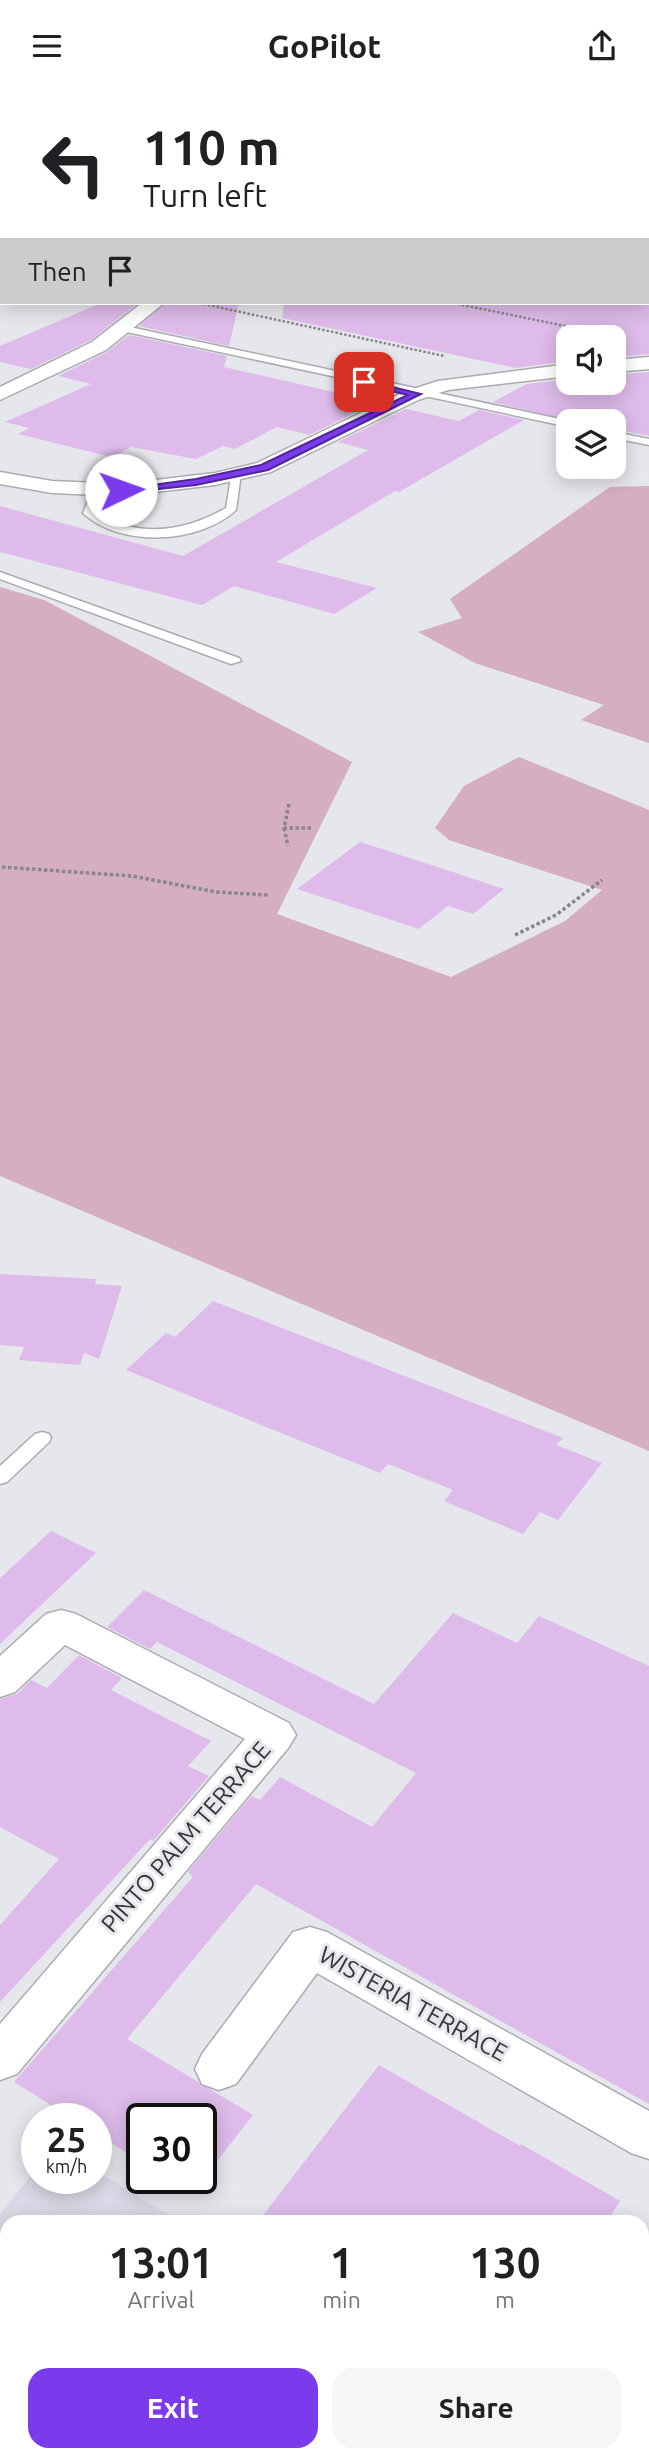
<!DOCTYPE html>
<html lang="en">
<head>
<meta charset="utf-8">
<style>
	:root { --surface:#fff; --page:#f6f6f6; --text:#202124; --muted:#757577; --accent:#7c3aed }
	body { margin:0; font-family:Ubuntu,sans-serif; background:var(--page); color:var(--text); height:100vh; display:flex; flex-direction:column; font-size:26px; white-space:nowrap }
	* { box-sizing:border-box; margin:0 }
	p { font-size:23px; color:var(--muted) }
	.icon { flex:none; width:38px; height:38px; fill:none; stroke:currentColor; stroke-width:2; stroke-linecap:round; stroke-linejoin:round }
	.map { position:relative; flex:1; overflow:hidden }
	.details { position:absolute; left:0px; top:2124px; width:649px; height:247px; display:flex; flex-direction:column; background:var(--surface); border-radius:21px 21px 0 0; box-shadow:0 4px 18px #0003 }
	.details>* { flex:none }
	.top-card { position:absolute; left:0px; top:0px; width:649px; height:214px; box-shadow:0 4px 18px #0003; background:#fff; color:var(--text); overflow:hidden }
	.tools { position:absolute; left:556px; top:234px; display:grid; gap:14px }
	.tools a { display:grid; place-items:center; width:70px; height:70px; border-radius:14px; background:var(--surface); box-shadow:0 4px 18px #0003; font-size:35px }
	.speed { position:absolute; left:21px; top:2012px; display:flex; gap:14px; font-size:35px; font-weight:700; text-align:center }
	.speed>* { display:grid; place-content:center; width:91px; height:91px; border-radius:50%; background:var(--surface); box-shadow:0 4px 18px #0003; line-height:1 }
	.speed small { font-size:18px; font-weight:400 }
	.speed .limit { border:4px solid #111; border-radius:10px; background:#fff; color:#111 }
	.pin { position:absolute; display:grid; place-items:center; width:60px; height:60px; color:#fff; margin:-30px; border-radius:14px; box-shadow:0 4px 10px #0006 }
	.me { position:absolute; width:77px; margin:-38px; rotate:87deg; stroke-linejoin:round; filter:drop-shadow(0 0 5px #0008) }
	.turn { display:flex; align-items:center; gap:24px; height:147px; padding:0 28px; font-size:32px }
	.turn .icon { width:91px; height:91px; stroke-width:2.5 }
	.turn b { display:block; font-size:49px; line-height:60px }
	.then { display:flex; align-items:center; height:66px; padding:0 28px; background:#0003; gap:14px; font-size:26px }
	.eta { display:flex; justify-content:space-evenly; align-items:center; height:119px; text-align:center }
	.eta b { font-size:42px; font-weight:700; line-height:49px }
	.button { display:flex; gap:14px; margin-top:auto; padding:14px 28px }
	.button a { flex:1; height:80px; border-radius:21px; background:var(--accent); color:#fff; font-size:28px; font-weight:700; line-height:80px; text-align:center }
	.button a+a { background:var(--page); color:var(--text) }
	header { display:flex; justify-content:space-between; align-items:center; height:91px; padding:0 28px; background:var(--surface); font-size:32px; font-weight:700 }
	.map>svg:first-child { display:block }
</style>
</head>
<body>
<header><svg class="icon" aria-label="menu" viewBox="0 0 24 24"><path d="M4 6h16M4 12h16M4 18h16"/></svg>GoPilot<svg class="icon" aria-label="share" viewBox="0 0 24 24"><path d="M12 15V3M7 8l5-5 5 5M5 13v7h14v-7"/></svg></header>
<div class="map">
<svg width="649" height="2371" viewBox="0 0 649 2371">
	<rect width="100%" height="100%" fill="#e6e6ed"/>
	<path fill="#d9d9e7" d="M 37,2077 L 37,2088 L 96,2088 L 96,2080 L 180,2131 L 7,2132 L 7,2364 L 561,2364 L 572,2371 L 0,2371 L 0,2123 Z"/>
	<path fill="#d5aec0" d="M 649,395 L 649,652 L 581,629 L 604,614 L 475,572 L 418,541 L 462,527 L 450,508 L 610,396 Z
		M 0,496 L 44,509 L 352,671 L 277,823 L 451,886 L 565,830 L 602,799 L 449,749 L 435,737 L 464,695 L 519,666 L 649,719 L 649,1360 L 0,1085 Z"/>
	<path fill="#debbea" d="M 101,212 L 138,212 L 91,249 L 31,278 L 0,271 L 0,255 Z
		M 166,212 L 239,212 L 229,255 L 139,235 Z
		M 284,212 L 649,212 L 649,263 L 614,266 L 614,247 L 569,247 L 569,270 L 516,277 L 282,227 Z
		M 129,244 L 227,265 L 224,276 L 377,311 L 309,344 L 277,336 L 235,358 L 223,355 L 196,368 L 131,356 L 111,366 L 18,343 L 29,337 L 5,331 L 91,293 L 58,285 L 107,261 Z
		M 649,281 L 649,345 L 614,338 L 614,331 L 574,331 L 493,311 L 527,293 L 569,288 L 569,292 L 614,292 L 614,284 Z
		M 406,318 L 459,330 L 479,319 L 524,329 L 399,401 L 395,400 L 276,471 L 377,497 L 334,523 L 234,495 L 202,514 L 0,461 L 0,415 L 183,465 L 368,359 L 338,351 Z
		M 360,751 L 453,781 L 504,798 L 473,823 L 448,815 L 419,838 L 297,798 Z
		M 0,1183 L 96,1188 L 95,1193 L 122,1195 L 99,1268 L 84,1262 L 80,1274 L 19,1269 L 24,1256 L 0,1254 Z
		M 213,1210 L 563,1347 L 556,1354 L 602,1372 L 558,1429 L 540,1421 L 523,1443 L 444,1410 L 453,1399 L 388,1373 L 380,1382 L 126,1279 L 166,1242 L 175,1246 Z
		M 51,1440 L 96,1462 L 0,1553 L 0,1487 Z
		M 144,1499 L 374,1613 L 453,1522 L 517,1552 L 539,1525 L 649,1575 L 649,2013 L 256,1793 L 127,1948 L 253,2024 L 192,2102 L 169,2088 L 201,2088 L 201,2028 L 142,2028 L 142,2071 L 96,2043 L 96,2028 L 73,2028 L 14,1991 L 193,1786 L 188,1781 L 251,1705 L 260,1709 L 280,1686 L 372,1736 L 416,1682 L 157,1551 L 150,1558 L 107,1536 Z
		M 79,1564 L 122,1587 L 111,1599 L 211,1650 L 188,1675 L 209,1685 L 153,1750 L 150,1748 L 0,1911 L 0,1834 L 59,1768 L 0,1736 L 0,1608 L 17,1603 L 31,1589 L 47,1597 Z
		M 379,1974 L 520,2055 L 521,2053 L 620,2110 L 606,2132 L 257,2132 Z"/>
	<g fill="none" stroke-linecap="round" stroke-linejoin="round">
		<g stroke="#ababb1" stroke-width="3">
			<path id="lane" d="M 125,235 L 569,330 L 572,331 L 569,331 L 569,336 L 122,240 L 120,238 Z
				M 614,341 L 649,348 L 649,354 L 614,347 Z
				M 232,381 L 241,383 L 236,419 C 199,453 120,457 83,422 L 93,398 L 98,395 L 103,398 L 94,421 C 138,447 182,442 226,417 Z
				M 0,481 L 239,567 L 241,570 L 231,573 L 0,488 Z
				M 42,1341 L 49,1343 L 51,1347 L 49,1351 L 7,1391 L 0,1393 L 0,1375 L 35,1343 Z
				M 401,2364 L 436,2364 L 439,2371 L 404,2371 Z"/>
		</g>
		<g stroke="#ababb1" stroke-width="3">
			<path id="street" d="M 611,0 L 628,0 L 610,2 Z
				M 0,6 L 2,6 L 2,15 L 0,15 Z
				M 2,84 L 2,94 L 0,95 L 0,85 Z
				M 648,108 L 649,108 L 649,119 L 648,118 Z
				M 648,185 L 649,185 L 649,195 L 648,195 Z
				M 142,212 L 164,212 L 106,259 L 0,309 L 0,296 L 92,251 Z
				M 649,266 L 649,278 L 614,281 L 614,269 Z
				M 569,273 L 569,285 L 448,299 L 418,309 L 271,381 L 215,394 L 121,405 L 52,402 L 0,393 L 0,381 L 52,390 L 121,393 L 215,382 L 257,372 L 404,301 L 438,290 Z
				M 61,1519 L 76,1523 L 289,1632 L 296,1644 L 289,1656 L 17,1983 L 0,1989 L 0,1933 L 245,1648 L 65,1554 L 15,1601 L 0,1606 L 0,1565 L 46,1523 Z
				M 310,1836 L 327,1841 L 649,2020 L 649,2068 L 631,2062 L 317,1882 L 236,1993 L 219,1999 L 202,1993 L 195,1978 L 202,1963 L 293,1841 Z"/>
		</g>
		<g stroke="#ababb1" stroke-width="4">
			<path id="secondary" d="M 359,0 L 377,0 L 357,2 Z
				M 0,134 L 2,134 L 0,145 Z"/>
		</g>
		<path stroke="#87878c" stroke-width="2.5" stroke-dasharray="2.5 2" stroke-linecap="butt" d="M 199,212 L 444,265
			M 453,212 L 614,245"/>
		<path stroke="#87878c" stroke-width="3.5" stroke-dasharray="3.5 2.5" stroke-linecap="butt" d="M 289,713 L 284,737 L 312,737
			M 284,737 L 288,755
			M 2,776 L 132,785 L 216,801 L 268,804
			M 515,844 L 556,824 L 602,789"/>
		<use href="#lane" fill="#fff" fill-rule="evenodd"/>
		<use href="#street" fill="#fff" fill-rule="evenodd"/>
		<use href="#secondary" fill="#fff" fill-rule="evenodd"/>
	</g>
	<path fill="#7c3aed" stroke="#51269a" stroke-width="2" d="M 364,289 L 421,303 L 268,379 L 196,394 L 121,402 L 116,399 L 196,388 L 261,374 L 408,304 L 361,293 Z"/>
	<g text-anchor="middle" stroke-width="6" stroke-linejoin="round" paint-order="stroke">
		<g font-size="24" fill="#363639" stroke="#e6e6ed">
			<text transform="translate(186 1746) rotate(-49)" y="8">PINTO PALM TERRACE</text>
			<text transform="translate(413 1913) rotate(29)" y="8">WISTERIA TERRACE</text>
		</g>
	</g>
</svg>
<div class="tools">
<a><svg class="icon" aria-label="sound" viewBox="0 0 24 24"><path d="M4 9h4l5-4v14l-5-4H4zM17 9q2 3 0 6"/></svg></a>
<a><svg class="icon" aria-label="layers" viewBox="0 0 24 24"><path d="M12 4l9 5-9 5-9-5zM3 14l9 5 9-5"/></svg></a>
</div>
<div class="speed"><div>25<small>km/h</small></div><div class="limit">30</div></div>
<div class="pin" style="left:364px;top:291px;background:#d93025"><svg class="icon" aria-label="arrive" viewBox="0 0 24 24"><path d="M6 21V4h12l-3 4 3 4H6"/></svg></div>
<svg class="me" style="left:121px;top:399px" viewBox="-20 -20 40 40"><circle r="19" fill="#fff"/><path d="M0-13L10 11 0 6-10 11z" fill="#7c3aed"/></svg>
<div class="top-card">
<div class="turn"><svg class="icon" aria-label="left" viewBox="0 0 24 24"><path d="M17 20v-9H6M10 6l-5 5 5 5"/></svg><div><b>110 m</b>Turn left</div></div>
<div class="then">Then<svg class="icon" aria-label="arrive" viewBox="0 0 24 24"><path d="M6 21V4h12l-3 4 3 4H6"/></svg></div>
</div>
<section class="details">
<div class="eta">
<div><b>13:01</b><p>Arrival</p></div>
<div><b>1</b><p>min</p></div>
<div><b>130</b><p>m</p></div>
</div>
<div class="button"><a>Exit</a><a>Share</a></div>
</section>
</div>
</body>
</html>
